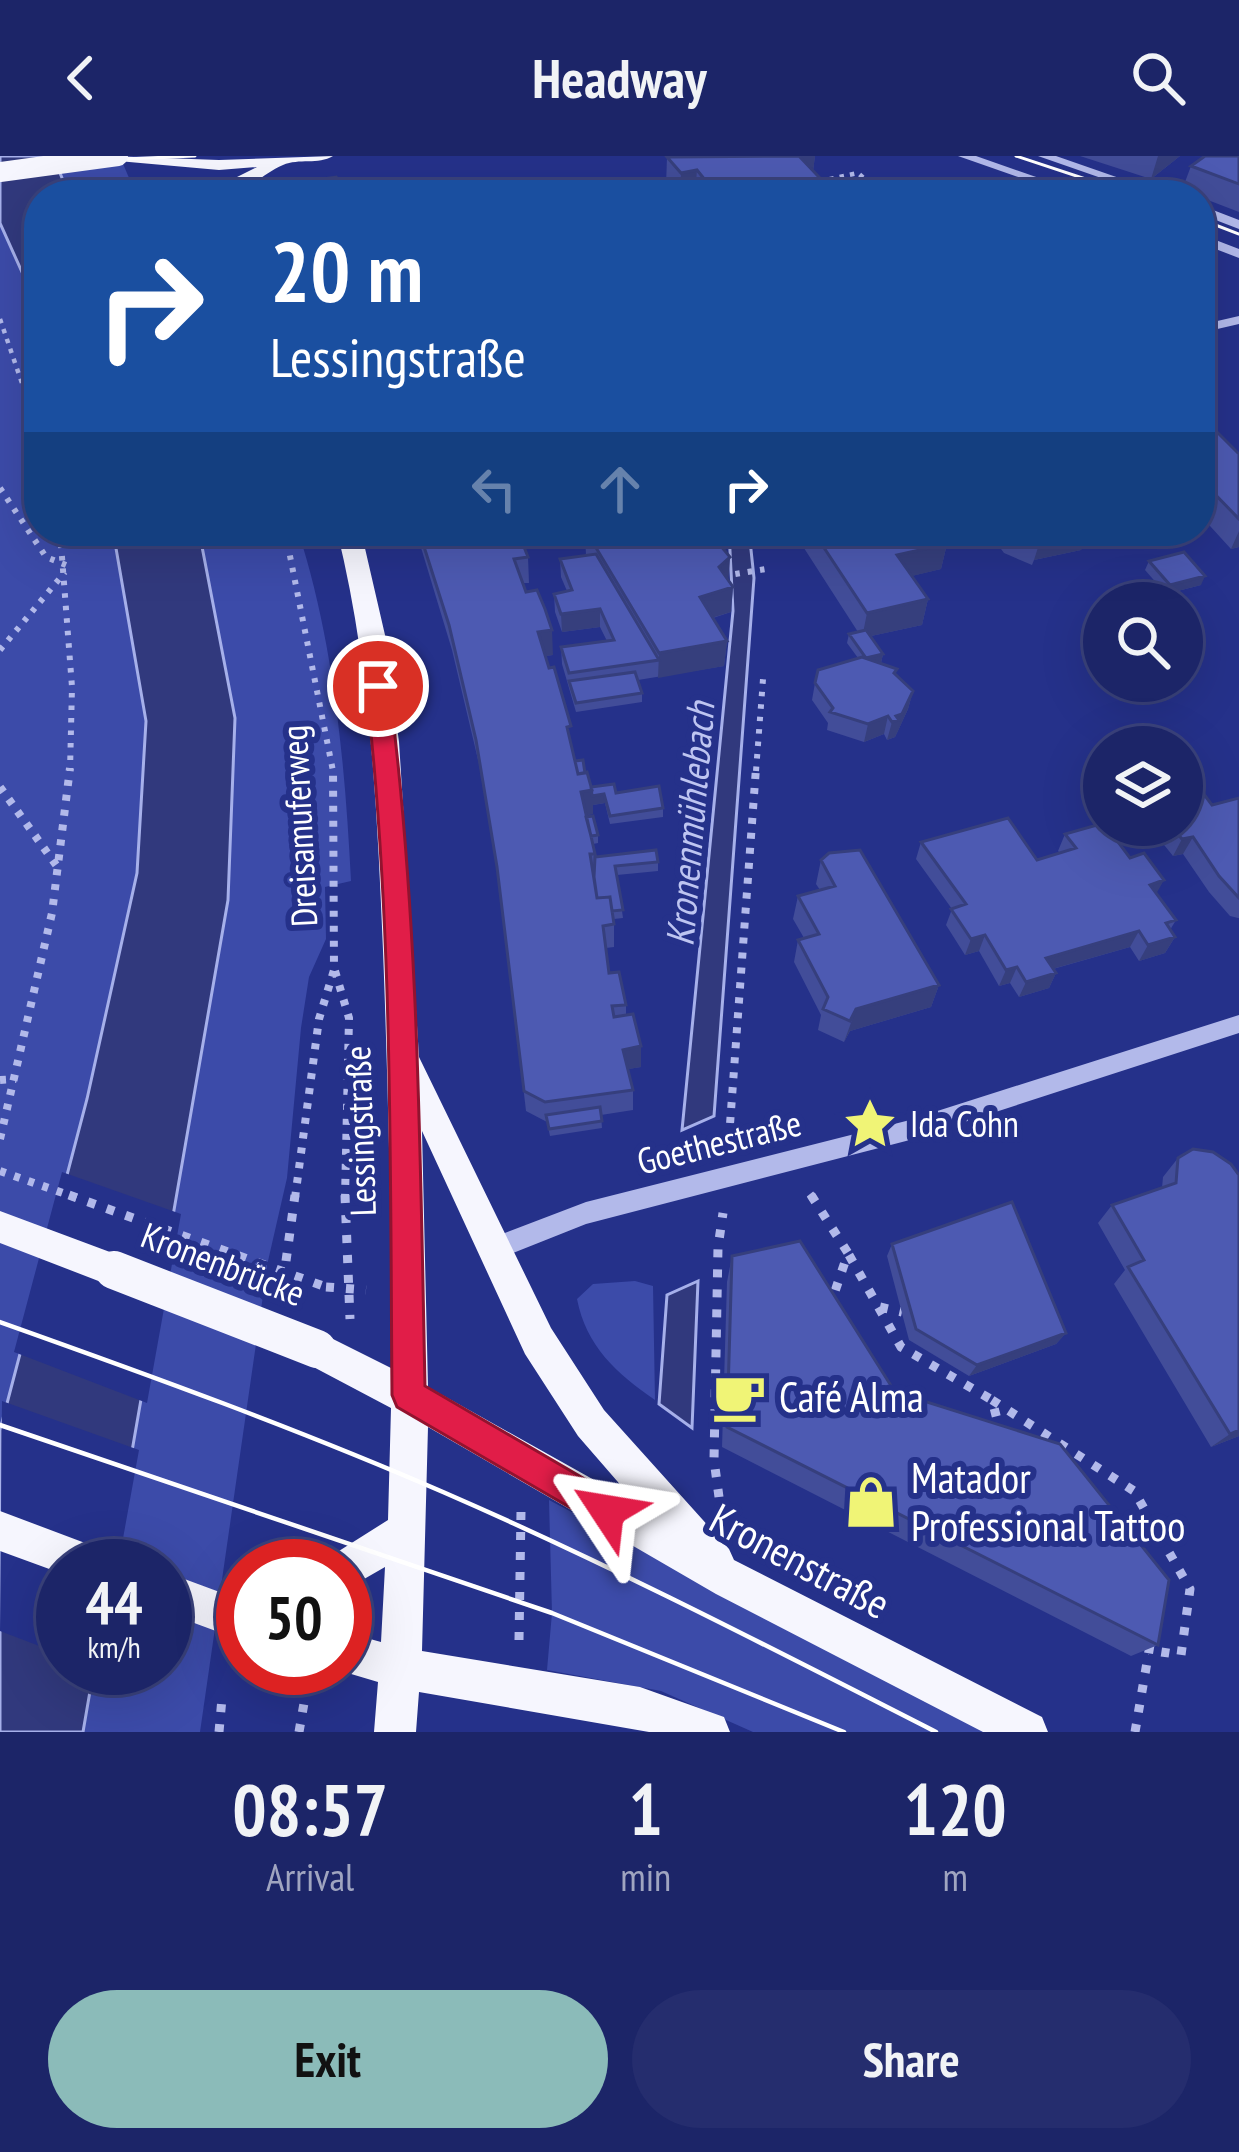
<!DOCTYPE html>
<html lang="en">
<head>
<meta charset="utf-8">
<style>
	:root { --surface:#1c2568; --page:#252d6e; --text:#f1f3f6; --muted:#a0a5c0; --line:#3a427c; --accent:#8bbbb9 }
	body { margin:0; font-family:"PT Sans Narrow",sans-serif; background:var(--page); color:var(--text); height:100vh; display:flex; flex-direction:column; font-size:45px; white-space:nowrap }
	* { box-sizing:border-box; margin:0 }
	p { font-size:39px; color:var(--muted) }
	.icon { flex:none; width:66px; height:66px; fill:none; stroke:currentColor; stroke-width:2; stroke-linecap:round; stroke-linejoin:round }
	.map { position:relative; height:1576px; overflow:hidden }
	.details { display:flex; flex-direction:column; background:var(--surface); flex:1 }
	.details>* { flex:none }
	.top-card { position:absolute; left:24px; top:24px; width:1191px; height:366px; border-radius:48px; box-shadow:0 12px 48px #0002,0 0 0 3px var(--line); background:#1a4fa0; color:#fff; overflow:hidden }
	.fabs { position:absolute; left:1083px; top:426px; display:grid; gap:24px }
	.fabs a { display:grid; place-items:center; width:120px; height:120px; border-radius:50%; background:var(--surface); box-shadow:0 12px 48px #0002,0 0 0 3px var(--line); font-size:60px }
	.speed { position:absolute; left:36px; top:1383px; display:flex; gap:24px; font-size:60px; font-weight:700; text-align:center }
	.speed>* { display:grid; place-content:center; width:156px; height:156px; border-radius:50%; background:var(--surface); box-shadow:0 12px 48px #0002,0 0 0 3px var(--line); line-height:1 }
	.speed small { font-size:30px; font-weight:400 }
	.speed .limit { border:18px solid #d22; background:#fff; color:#111 }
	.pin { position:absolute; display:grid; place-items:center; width:102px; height:102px; color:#fff; margin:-51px; border:6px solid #fff; border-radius:50%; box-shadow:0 3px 12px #0007 }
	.me { position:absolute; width:132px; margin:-66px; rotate:303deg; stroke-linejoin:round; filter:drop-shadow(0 0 9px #0008) }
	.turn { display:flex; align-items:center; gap:42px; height:252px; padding:0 48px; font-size:54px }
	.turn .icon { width:156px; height:156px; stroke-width:2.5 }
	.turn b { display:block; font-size:84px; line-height:102px }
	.lanes { display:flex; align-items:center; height:114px; padding:0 48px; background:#0003; justify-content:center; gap:60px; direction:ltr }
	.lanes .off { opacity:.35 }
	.eta { display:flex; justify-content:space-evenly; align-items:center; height:204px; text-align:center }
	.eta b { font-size:72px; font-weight:700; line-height:84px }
	.primary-button { display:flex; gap:24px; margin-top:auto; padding:24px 48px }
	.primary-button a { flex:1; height:138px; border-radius:72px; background:var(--accent); color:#111; font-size:48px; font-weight:700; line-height:138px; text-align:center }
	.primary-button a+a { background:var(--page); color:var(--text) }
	header { display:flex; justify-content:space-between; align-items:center; height:156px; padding:0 48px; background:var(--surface); font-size:54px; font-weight:700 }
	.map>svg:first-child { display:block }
</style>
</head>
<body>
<header><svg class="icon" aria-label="back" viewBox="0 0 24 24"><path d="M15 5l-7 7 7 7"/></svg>Headway<svg class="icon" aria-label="search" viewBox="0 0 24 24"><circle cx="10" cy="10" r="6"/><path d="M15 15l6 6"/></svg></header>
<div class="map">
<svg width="1239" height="1576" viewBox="0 0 1239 1576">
	<rect width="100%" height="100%" fill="#25318a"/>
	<path fill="#3c4ba9" d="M 53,0 L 121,3 L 132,29 L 144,39 L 69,39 Z
		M 0,67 L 39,154 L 39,375 L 113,375 L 146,565 L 137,717 L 87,943 L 0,1274 Z
		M 199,375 L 298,375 C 334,486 345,608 351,725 L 325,731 L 326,783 L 309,821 L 301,872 L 287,1022 L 268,1105 L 200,1576 L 83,1576 L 94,1512 L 165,1512 L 165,1410 L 112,1410 L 228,744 L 235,562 Z
		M 635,1125 L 653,1130 L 655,1244 C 617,1218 586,1190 577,1143 L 593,1128 Z
		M 549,1344 L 985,1576 L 753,1576 L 661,1535 L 547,1514 L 552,1457 Z"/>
	<path fill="#31397d" stroke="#a6b0ea" stroke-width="3" d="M 0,0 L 53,0 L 69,39 L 39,39 L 39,154 L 0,67 Z
		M 113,375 L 199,375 L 235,562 L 228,744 L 112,1410 L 63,1410 L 63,1512 L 94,1512 L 83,1576 L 0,1576 L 0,1274 L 87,943 L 137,717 L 146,565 Z
		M 729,375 L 749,375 L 754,422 L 714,960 L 682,974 L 733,455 Z
		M 698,1125 L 692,1272 L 659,1248 L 667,1139 Z"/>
	<path fill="#25318a" d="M 62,1016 L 181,1058 L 147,1247 L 14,1196 Z
		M 2,1245 L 139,1294 L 118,1410 L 63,1410 L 63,1499 L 0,1475 Z"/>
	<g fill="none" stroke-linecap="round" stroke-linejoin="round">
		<path stroke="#b2b9ea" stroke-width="4.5" stroke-dasharray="4.5 6" stroke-linecap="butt" d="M 832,39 L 825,24 L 858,17 L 868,26 L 882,24 L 899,36
			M 0,163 L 38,274"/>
		<path stroke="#b2b9ea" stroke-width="6" stroke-dasharray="4.5 8" stroke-linecap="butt" d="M 37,271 L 39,278
			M 0,332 L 46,401 L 66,409
			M 60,375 L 72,531 L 70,615
			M 285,375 L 333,615
			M 723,420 L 772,412
			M 0,494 L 65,416
			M 756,615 L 763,523"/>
		<path stroke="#b2b9ea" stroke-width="8" stroke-dasharray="6 9" stroke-linecap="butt" d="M 0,631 L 59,713
			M 335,815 L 349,862 L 345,1042
			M 0,924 L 16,923
			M 729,982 L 756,612
			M 0,983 L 52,757 L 70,612
			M 810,1038 L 813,1042
			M 295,1042 L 319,863 L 334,814 L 333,612"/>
		<path stroke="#b2b9ea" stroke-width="9" stroke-dasharray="8 12" stroke-linecap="butt" d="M 345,1039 L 350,1163
			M 811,1039 L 848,1097 L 831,1147
			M 849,1099 L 901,1191 L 992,1244 L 1000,1275
			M 286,1105 L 295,1039
			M 326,1131 L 366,1134
			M 880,1151 L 902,1156
			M 992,1244 L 1134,1335 L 1190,1433 L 1181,1499 L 1149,1494
			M 719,1341 L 714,1304 L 718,1091 L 723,1057
			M 519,1484 L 521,1355
			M 219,1576 L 222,1542
			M 299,1576 L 308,1524
			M 1135,1576 L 1151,1483"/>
		<path fill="#b2b9ea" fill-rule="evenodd" d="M 958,0 L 976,0 L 1088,39 L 1070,39 Z
			M 1038,0 L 1056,0 L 1168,39 L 1150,39 Z
			M 1200,49 L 1239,64 L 1239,73 L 1200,58 Z
			M 1200,78 L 1239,93 L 1239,102 L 1200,87 Z
			M 1239,160 L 1239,168 L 1200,177 L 1200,169 Z
			M 1239,859 L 1239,877 L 906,985 L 586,1068 L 493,1105 L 484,1101 L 481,1093 L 484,1085 L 586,1046 L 906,965 Z"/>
		<path fill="#f6f6fe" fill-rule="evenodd" d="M 109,0 L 219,4 L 333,0 C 318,9 299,2 283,9 C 261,18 246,39 221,39 L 235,22 L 257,11 L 219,14 L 118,5 Z
			M 337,375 L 361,375 L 385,479 L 399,586 L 419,901 L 551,1172 L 604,1254 L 729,1393 L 734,1404 L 1042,1561 L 1048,1576 L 983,1576 L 716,1438 L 428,1271 L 422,1495 L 640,1531 L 724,1561 L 730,1576 L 649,1576 L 419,1536 L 416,1576 L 374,1576 L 378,1526 L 331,1512 L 345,1512 L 345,1476 L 381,1486 L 385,1411 L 345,1434 L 345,1410 L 327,1410 L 331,1400 L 388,1364 L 391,1252 L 304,1206 L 299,1193 L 304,1180 L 317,1175 L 391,1212 L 392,1188 C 391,1056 388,925 383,794 C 377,652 371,513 337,375 ZM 422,975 L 525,1198 L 578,1280 L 637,1348 L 428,1231 Z
			M 0,1055 L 126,1102 L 132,1114 L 126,1126 L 114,1131 L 0,1087 Z
			M 0,1355 L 109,1396 L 115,1410 L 63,1410 L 63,1418 L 0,1395 Z"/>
		<path stroke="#fff" stroke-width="3" d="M 1016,0 L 1134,39
			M 0,19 L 121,3 L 195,0
			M 1200,63 L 1239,78"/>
		<path stroke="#fff" stroke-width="4.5" d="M 0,1166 C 149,1219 298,1273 443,1336 C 611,1409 773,1493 936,1576
			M 0,1269 L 552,1457 L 844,1576"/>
		<path stroke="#b2b9ea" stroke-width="8" stroke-dasharray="6 9" stroke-linecap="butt" d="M 0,1015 L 77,1042"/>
		<path stroke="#b2b9ea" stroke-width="9" stroke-dasharray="8 12" stroke-linecap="butt" d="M 69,1039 L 326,1131"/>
		<path stroke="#f6f6fe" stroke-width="20" d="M 0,16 L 118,0"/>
		<path stroke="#f6f6fe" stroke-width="38" d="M 114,1114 L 317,1193
			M 165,1436 L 238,1463"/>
	</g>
	<path fill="#424d99" d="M 815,0 L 813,15 L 836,39 L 673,39 L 666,30 L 667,1 Z
		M 1080,0 L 1180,0 L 1151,23 Z
		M 1239,0 L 1239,56 L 1200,41 L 1200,39 L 1182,34 L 1191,10 Z
		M 1200,259 L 1239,298 L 1239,391 L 1231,393 L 1200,359 Z
		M 416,375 L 511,375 L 504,376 L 506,383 L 528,401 L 529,427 L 523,427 L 553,499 L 546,500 L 575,605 L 585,617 L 591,631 L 663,652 L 663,661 L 610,668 L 605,647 L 593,649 L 593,658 L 586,659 L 598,679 L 598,687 L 593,688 L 595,701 L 658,706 L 658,715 L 617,719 L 623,762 L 614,763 L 614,791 L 606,792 L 609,817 L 626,849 L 626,859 L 641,890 L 641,911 L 628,913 L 633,934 L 633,954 L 601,959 L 602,972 L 550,980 L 547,966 L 526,955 L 500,732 L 479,608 L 452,494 Z
		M 585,375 L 695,375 L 703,387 L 730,401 L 728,424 L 733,431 L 731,456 L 713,462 L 727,485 L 724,510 L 638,524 L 642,537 L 642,546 L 576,556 L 562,508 L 561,491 L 607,485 L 600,471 L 562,476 L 555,456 L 554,438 L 567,435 L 561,421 L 560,403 L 586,400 Z
		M 793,375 L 1089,375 L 1081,394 L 1034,404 L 1032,409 L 1004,397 L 990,378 L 947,388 L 941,413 L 911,420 L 928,443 L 922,469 L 871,480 L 883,498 L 881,507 L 913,535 L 908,553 L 895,581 L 887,584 L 884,578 L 864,586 L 827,574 L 828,567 L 812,544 L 815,527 L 858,502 L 847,487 L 849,478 L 858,476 Z
		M 1149,405 L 1201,429 L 1166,438 L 1145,414 Z
		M 1239,642 L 1239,762 L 1238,762 L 1230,760 L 1209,736 L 1183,698 L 1173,700 L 1152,674 L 1155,669 L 1182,669 L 1212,649 Z
		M 1065,678 L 1157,738 L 1176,764 L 1170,774 L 1175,781 L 1165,797 L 1139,805 L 1130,791 L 1053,813 L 1056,817 L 1049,832 L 1019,841 L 1010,827 L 999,830 L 979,795 L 965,799 L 946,769 L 952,753 L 916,703 L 921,686 L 1037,704 L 1060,697 L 1058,695 Z
		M 821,704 L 939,829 L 931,851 L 850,875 L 844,886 L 818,874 L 821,859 L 794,806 L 798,784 L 804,782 L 793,763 L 798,740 L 820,734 L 816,728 Z
		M 1178,1002 L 1239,1280 L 1211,1291 L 1114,1128 L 1125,1114 L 1098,1067 L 1112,1049 L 1162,1032 L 1163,1021 Z
		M 892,1088 L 1066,1177 L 1056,1188 L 969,1220 L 909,1184 L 887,1100 Z
		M 732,1100 L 1158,1489 L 1131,1500 L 722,1291 L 727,1126 Z"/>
	<path fill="#363f7d" d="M 796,0 L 815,0 L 812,23 Z
		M 1158,0 L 1180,0 L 1151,23 Z
		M 697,14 L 695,39 L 680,39 L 681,17 Z
		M 344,32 L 345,39 L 306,39 Z
		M 930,375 L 991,375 L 990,378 L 926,393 Z
		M 1061,375 L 1089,375 L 1081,394 L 1034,404 L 1042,379 Z
		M 1239,375 L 1239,391 L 1231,393 Z
		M 947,388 L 941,413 L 892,425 L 897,399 Z
		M 730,401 L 728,427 L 733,431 L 731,456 L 698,466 L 700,441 L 719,411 Z
		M 1205,420 L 1201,429 L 1166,438 L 1170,429 Z
		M 928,443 L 922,469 L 862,482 L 867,457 Z
		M 600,453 L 600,471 L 562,476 L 561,458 Z
		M 552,474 L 553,499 L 540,501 L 538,476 Z
		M 727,485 L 724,510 L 658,522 L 659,497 Z
		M 883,498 L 881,507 L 866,502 Z
		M 913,535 L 908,553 L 898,575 L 895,581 L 887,584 L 892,566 Z
		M 888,560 L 884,578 L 864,586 L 868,568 Z
		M 592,634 L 604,638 L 605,647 L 593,649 L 593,658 L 582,660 L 581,636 Z
		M 1193,681 L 1183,698 L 1173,700 L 1182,683 Z
		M 1164,724 L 1155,740 L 1150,729 Z
		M 1139,775 L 1130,791 L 1038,817 L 1046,802 Z
		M 985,779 L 979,795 L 965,799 L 971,783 Z
		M 1175,781 L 1165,797 L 1139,805 L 1148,789 Z
		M 1017,811 L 1010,827 L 999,830 L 1006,814 Z
		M 1056,817 L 1049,832 L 1019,841 L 1026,826 Z
		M 939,829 L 931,851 L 850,875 L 844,886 L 856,853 Z
		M 641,890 L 641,911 L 623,914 L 623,894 Z
		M 1066,1177 L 1056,1188 L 969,1220 L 977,1209 Z
		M 1239,1274 L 1239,1280 L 1211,1291 L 1230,1278 Z"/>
	<path fill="#4d5ab2" stroke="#363f7d" stroke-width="3" d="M 799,0 L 836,39 L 717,39 L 697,14 L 681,17 L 667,1 Z
		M 1205,0 L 1239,0 L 1239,28 L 1191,10 Z
		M 336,21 L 344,32 L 306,39 L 303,26 Z
		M 458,30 L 462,35 L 478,33 L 483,39 L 406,39 Z
		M 1200,259 L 1239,298 L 1239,363 L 1206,329 L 1200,331 Z
		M 419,375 L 504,375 L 506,383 L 520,381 L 528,401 L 514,403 L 526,436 L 537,434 L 545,453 L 552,474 L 538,476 L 549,512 L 554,511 L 571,570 L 567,571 L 578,618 L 587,616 L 592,634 L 581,636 L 595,698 L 590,698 L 597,742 L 610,741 L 614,768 L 603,770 L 609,817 L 619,816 L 626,849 L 612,850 L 614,861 L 633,858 L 641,890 L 623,894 L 633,934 L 545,946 L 524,935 L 497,711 L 476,584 L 449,469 Z
		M 586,375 L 695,375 L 703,387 L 720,389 L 730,401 L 719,411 L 733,431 L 700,441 L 727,485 L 659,497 Z
		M 813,375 L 937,375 L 947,388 L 897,399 L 928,443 L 867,457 Z
		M 1020,375 L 1061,375 L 1042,379 L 1040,384 Z
		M 1184,396 L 1205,420 L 1170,429 L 1149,405 Z
		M 596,398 L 659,504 L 569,517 L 561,491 L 614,484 L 600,453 L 561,458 L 554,438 L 572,434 L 560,403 Z
		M 866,474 L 883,498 L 866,502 L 849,478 Z
		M 862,501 L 897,513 L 894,517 L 913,535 L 902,558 L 896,560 L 899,564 L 892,566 L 888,560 L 868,568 L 830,556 L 833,552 L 815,527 L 818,514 Z
		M 635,516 L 642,537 L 576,547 L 569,525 Z
		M 583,604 L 585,617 L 578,618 L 575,605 Z
		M 1194,625 L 1212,649 L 1239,642 L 1239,742 L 1219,720 L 1193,681 L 1182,683 L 1170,669 L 1182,669 L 1182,629 Z
		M 614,628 L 616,637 L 659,630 L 663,652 L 610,660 L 604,638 L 592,640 L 591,631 Z
		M 593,660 L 598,679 L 591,680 L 586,661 Z
		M 1008,662 L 1037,704 L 1076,692 L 1065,678 L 1104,667 L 1130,702 L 1144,697 L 1164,724 L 1150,729 L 1176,764 L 1166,767 L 1175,781 L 1148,789 L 1139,775 L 1046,802 L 1056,817 L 1026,826 L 1017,811 L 1006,814 L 985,779 L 971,783 L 951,753 L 966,748 L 921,686 Z
		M 656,694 L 658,706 L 615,710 L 623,754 L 612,755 L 610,741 L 597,742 L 594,721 L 595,701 Z
		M 860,694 L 939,829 L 856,853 L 850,865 L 823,853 L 828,841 L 798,784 L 819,778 L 798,740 L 835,730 L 821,704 L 829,697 Z
		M 600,951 L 602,965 L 549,973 L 546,959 Z
		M 1193,993 L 1213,996 L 1231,1008 L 1239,1019 L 1239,1274 L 1230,1278 L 1128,1111 L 1144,1104 L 1112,1049 L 1176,1027 L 1178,1002 Z
		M 1012,1046 L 1066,1177 L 977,1209 L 916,1173 L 892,1088 Z
		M 800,1085 L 895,1236 L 1060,1288 L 1169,1424 L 1158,1489 L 727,1271 L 732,1100 Z"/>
	<path fill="#e11d48" stroke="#92132f" stroke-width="3" d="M 378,521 L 389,530 C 419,762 420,996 425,1230 L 619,1343 L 625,1355 L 619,1368 L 607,1373 L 397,1251 L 392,1239 C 390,1003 393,765 366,530 Z"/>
	<defs>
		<g id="sight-bare" transform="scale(4.14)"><path d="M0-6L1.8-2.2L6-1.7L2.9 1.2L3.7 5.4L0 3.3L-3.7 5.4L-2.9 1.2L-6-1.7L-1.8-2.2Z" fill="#f0f476" stroke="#25318a" stroke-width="2.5" paint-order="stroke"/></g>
		<g id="cafe-bare" transform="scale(4.14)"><path d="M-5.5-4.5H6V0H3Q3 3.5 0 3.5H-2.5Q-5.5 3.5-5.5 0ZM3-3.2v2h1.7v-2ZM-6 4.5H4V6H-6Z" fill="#f0f476" stroke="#25318a" stroke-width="2.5" paint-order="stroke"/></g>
		<g id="shop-bare" transform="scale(4.14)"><path d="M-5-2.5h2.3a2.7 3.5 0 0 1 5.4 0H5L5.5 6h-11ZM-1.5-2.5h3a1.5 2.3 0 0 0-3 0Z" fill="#f0f476" stroke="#25318a" stroke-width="2.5" paint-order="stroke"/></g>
	</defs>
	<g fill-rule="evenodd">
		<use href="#sight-bare" x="870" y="968"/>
		<use href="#cafe-bare" x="739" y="1241"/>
		<use href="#shop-bare" x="871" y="1346"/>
	</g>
	<g text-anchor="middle" stroke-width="12" stroke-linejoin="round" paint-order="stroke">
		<g font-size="36" fill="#fff" stroke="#25318a">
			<text transform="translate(299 670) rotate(-93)" y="13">Dreisamuferweg</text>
			<text transform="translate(360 975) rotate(-92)" y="13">Lessingstraße</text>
			<text transform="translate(719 986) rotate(-14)" y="13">Goethestraße</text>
			<text transform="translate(223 1108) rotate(21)" y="13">Kronenbrücke</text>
		</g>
		<g font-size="36" fill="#fff" stroke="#25318a" text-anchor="start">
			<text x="910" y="981">Ida Cohn</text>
		</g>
		<g font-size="39" font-style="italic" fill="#bec5f1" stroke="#25318a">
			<text transform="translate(690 668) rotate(-85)" y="14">Kronenmühlebach</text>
		</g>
		<g font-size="42" fill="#fff" stroke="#25318a" text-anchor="start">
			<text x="779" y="1256">Café Alma</text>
			<text x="911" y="1337">Matador<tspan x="911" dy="48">Professional Tattoo</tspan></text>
		</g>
		<g font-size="42" fill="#fff" stroke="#25318a">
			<text transform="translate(800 1405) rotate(28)" y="15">Kronenstraße</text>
		</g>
	</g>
</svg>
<div class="fabs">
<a><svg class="icon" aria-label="search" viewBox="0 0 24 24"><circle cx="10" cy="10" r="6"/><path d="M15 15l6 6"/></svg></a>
<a><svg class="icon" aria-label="layers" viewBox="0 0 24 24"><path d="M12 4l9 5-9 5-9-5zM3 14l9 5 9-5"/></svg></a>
</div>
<div class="speed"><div>44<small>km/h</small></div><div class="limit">50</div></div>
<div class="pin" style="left:378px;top:530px;background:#d93025"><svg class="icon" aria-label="arrive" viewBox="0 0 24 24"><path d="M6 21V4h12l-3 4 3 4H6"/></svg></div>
<svg class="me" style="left:607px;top:1355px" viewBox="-20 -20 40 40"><path d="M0-17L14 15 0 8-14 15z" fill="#e11d48" stroke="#fff" stroke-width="4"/></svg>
<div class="top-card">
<div class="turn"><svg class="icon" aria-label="right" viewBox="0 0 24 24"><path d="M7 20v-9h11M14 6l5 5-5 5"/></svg><div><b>20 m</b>Lessingstraße</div></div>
<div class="lanes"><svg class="icon off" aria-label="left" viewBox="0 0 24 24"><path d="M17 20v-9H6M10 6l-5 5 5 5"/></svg><svg class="icon off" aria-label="ahead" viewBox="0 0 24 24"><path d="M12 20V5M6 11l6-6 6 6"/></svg><svg class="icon" aria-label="right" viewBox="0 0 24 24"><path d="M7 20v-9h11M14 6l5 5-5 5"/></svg></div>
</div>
</div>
<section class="details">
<div class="eta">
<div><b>08:57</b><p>Arrival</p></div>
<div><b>1</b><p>min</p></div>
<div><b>120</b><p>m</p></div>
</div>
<div class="primary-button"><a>Exit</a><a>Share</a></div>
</section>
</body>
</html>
